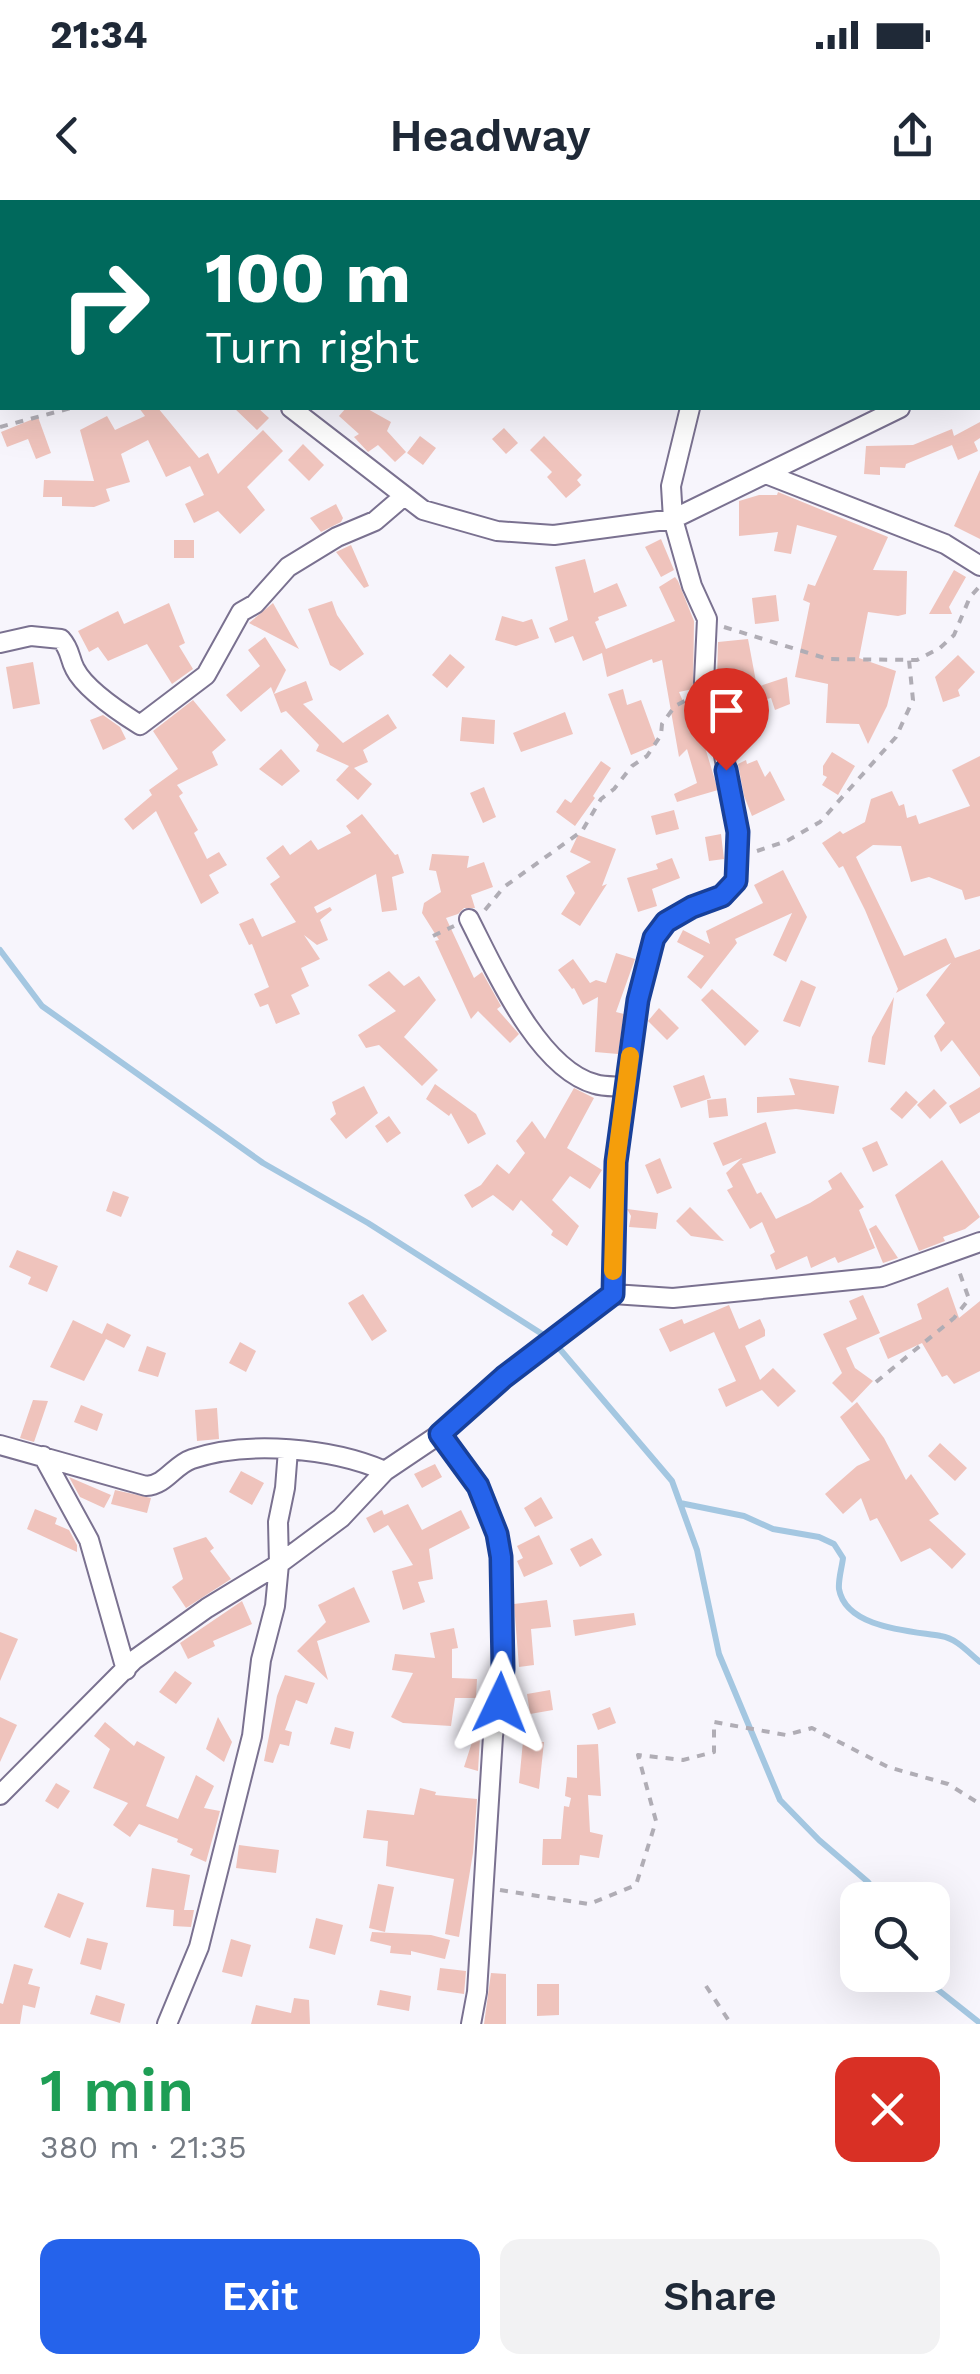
<!DOCTYPE html>
<html lang="en">
<head>
<meta charset="utf-8">
<style>
	:root { --surface:#fff; --page:#f2f2f3; --text:#1f2937; --muted:#747a83; --accent:#2563eb }
	body { margin:0; font-family:"Work Sans",sans-serif; background:var(--page); color:var(--text); height:100vh; display:flex; flex-direction:column; font-size:38px; white-space:nowrap }
	* { box-sizing:border-box; margin:0 }
	p { font-size:32px; color:var(--muted) }
	.icon { flex:none; width:55px; height:55px; fill:none; stroke:currentColor; stroke-width:2; stroke-linecap:round; stroke-linejoin:round }
	.map { position:relative; height:1824px; overflow:hidden }
	.sheet { display:flex; flex-direction:column; background:var(--surface); flex:1 }
	.sheet>* { flex:none }
	.top-card { position:absolute; left:0px; top:0px; width:980px; height:210px; box-shadow:0 10px 40px #0002; background:#00695c; color:#fff; overflow:hidden }
	.tools { position:absolute; left:840px; top:1682px; display:grid; gap:20px }
	.tools a { display:grid; place-items:center; width:110px; height:110px; border-radius:20px; background:var(--surface); box-shadow:0 10px 40px #0002; font-size:50px }
	.pin { position:absolute; display:grid; place-items:center; width:85px; height:85px; color:#fff; margin:-102px -42px; border-radius:50% 50% 50% 0; rotate:-45deg; box-shadow:0 0 10px #0007 }
	.pin .icon { rotate:45deg }
	.me { position:absolute; width:110px; margin:-55px; rotate:2deg; stroke-linejoin:round; filter:drop-shadow(0 0 8px #0008) }
	.turn { display:flex; align-items:center; gap:35px; height:210px; padding:0 40px; font-size:45px }
	.turn .icon { width:130px; height:130px; stroke-width:2.5 }
	.turn b { display:block; font-size:70px; line-height:85px }
	.round { display:grid; place-items:center; flex:none; width:105px; height:105px; border-radius:20px; background:var(--page) }
	.overview { display:flex; align-items:center; justify-content:space-between; height:170px; padding:0 40px }
	h1 { font-size:60px; font-weight:600; line-height:75px; color:#1e9e55 }
	.primary-button { display:flex; gap:20px; margin-top:auto; padding:20px 40px }
	.primary-button a { flex:1; height:115px; border-radius:20px; background:var(--accent); color:#fff; font-size:40px; font-weight:600; line-height:115px; text-align:center }
	.primary-button a+a { background:var(--page); color:var(--text) }
	.status { display:flex; justify-content:space-between; align-items:center; height:70px; padding:0 50px; background:var(--surface); direction:ltr }
	.status svg { height:28px; fill:currentColor }
	header { display:flex; justify-content:space-between; align-items:center; height:130px; padding:0 40px; background:var(--surface); font-size:45px; font-weight:600 }
	.map>svg:first-child { display:block }
</style>
</head>
<body>
<div class="status"><b>21:34</b><svg viewBox="0 0 49 12"><path d="M0 12V9h3v3zM5 12V6h3v6zM10 12V3h3v9zM15 12V0h3v12zM26 1h20v11H26zM47 4h2v5h-2z"/></svg></div>
<header><svg class="icon" aria-label="back" viewBox="0 0 24 24"><path d="M15 5l-7 7 7 7"/></svg>Headway<svg class="icon" aria-label="share" viewBox="0 0 24 24"><path d="M12 15V3M7 8l5-5 5 5M5 13v7h14v-7"/></svg></header>
<div class="map">
<svg width="980" height="1824" viewBox="0 0 980 1824">
	<rect width="100%" height="100%" fill="#f7f5fc"/>
	<g fill="none" stroke-linecap="round" stroke-linejoin="round">
		<path stroke="#a4c7e1" stroke-width="6" d="M 0,750 L 42,806 L 263,963 L 368,1023 L 553,1141 L 672,1281 L 697,1350 L 719,1454 L 780,1600 L 819,1640 L 868,1682 L 881,1700
			M 680,1303 L 744,1316 L 773,1329 L 819,1337 L 834,1344 L 843,1358 C 842,1367 838,1380 839,1389 C 846,1429 913,1431 941,1436 C 956,1438 969,1453 980,1462
			M 927,1775 L 932,1785 L 980,1823"/>
	</g>
	<path fill="#efc3bc" d="M 139,208 L 158,208 L 199,258 L 208,253 L 218,274 L 263,230 L 283,251 L 247,287 L 265,310 L 240,334 L 218,311 L 194,323 L 185,304 L 204,295 L 190,266 L 166,277 L 148,240 L 121,254 L 130,282 L 106,289 L 110,301 L 94,307 L 62,306 L 62,297 L 43,297 L 44,280 L 94,281 L 80,230 L 107,216 L 115,230 L 145,216 Z
		M 234,208 L 258,208 L 269,218 L 257,230 Z
		M 346,208 L 366,208 L 391,222 L 387,231 L 406,252 L 395,262 L 378,245 L 368,252 L 354,237 L 359,234 L 339,216 Z
		M 38,217 L 51,253 L 36,259 L 28,239 L 7,247 L 1,232 Z
		M 980,222 L 980,238 L 974,242 L 978,251 L 958,260 L 952,245 L 906,264 L 905,268 L 880,267 L 880,275 L 864,274 L 866,246 L 913,245 L 952,229 L 954,236 Z
		M 504,228 L 518,243 L 506,254 L 492,239 Z
		M 420,236 L 436,248 L 423,265 L 407,253 Z
		M 544,236 L 582,275 L 577,280 L 581,285 L 566,298 L 547,277 L 552,272 L 530,250 Z
		M 303,244 L 324,265 L 309,281 L 288,260 Z
		M 980,270 L 980,339 L 954,326 Z
		M 778,292 L 888,337 L 873,370 L 907,371 L 906,414 L 898,416 L 868,412 L 859,458 L 896,471 L 887,506 L 868,544 L 859,524 L 826,523 L 828,484 L 795,477 L 810,403 L 803,400 L 808,384 L 815,386 L 837,336 L 797,325 L 791,354 L 774,351 L 778,332 L 739,336 L 739,301 L 759,295 L 777,295 Z
		M 336,304 L 343,318 L 341,322 L 321,332 L 310,318 Z
		M 661,339 L 674,370 L 661,377 L 645,347 Z
		M 174,340 L 194,340 L 194,358 L 174,358 Z
		M 351,345 L 369,386 L 364,388 L 336,352 Z
		M 585,359 L 594,393 L 617,383 L 627,406 L 598,417 L 599,420 L 595,422 L 606,449 L 675,421 L 659,387 L 675,377 L 678,381 L 694,421 L 693,489 L 679,492 L 695,529 L 704,526 L 709,542 L 704,544 L 718,590 L 677,602 L 674,594 L 697,583 L 687,549 L 679,557 L 662,460 L 653,463 L 652,459 L 607,477 L 602,453 L 583,461 L 573,436 L 555,443 L 549,428 L 568,420 L 555,367 Z
		M 954,370 L 966,377 L 949,407 L 952,414 L 929,414 Z
		M 776,395 L 779,421 L 755,424 L 752,398 Z
		M 332,401 L 337,415 L 364,454 L 340,471 L 330,465 L 308,409 Z
		M 169,403 L 185,443 L 179,446 L 193,469 L 172,484 L 147,444 L 108,461 L 98,447 L 89,452 L 78,431 L 118,411 L 124,424 Z
		M 273,403 L 299,449 L 249,423 Z
		M 502,416 L 523,422 L 532,419 L 539,438 L 516,446 L 495,440 Z
		M 265,437 L 286,470 L 274,494 L 306,481 L 313,500 L 303,504 L 343,543 L 388,514 L 397,528 L 363,550 L 368,562 L 354,568 L 372,584 L 358,600 L 336,580 L 349,566 L 316,551 L 319,545 L 286,511 L 281,513 L 271,487 L 241,512 L 226,495 L 260,466 L 248,450 Z
		M 748,439 L 757,487 L 787,477 L 790,504 L 775,510 L 771,498 L 725,509 L 717,480 L 718,442 Z
		M 450,454 L 465,467 L 447,488 L 432,475 Z
		M 958,455 L 975,472 L 958,490 L 960,496 L 943,502 L 935,477 Z
		M 33,462 L 40,504 L 13,509 L 6,467 Z
		M 623,489 L 627,505 L 641,500 L 657,544 L 631,555 L 608,494 Z
		M 193,500 L 226,540 L 212,552 L 218,565 L 177,585 L 183,593 L 179,596 L 198,630 L 194,633 L 207,659 L 219,652 L 227,665 L 209,675 L 219,693 L 201,704 L 156,611 L 133,630 L 124,619 L 152,595 L 149,590 L 178,569 L 153,531 Z
		M 565,512 L 573,534 L 521,552 L 513,533 Z
		M 103,515 L 120,527 L 126,539 L 103,550 L 90,520 Z
		M 462,517 L 495,520 L 494,544 L 460,541 Z
		M 281,549 L 300,571 L 282,586 L 259,569 Z
		M 832,552 L 855,566 L 838,595 L 822,585 L 827,577 L 823,575 L 823,566 Z
		M 980,556 L 980,696 L 965,700 L 962,690 L 929,677 L 911,682 L 901,646 L 873,645 L 856,657 L 904,756 L 946,738 L 955,758 L 980,749 L 980,877 L 952,840 L 941,852 L 934,836 L 945,823 L 926,795 L 951,763 L 896,793 L 898,789 L 865,710 L 843,666 L 839,668 L 822,643 L 840,631 L 843,634 L 865,622 L 871,599 L 892,591 L 899,606 L 904,604 L 907,618 L 916,615 L 919,624 L 970,606 L 952,570 Z
		M 746,560 L 747,564 L 757,560 L 765,577 L 770,571 L 785,600 L 752,616 L 744,596 L 738,564 Z
		M 601,561 L 611,568 L 593,596 L 595,598 L 575,626 L 556,612 L 565,599 L 571,603 Z
		M 484,587 L 496,617 L 483,623 L 470,593 Z
		M 674,610 L 679,629 L 656,635 L 651,616 Z
		M 362,614 L 395,655 L 398,654 L 404,673 L 392,677 L 397,710 L 382,712 L 376,674 L 314,707 L 317,713 L 330,707 L 332,710 L 320,720 L 328,740 L 317,745 L 304,735 L 320,759 L 301,768 L 309,786 L 291,795 L 300,814 L 276,824 L 268,804 L 260,807 L 254,794 L 269,787 L 252,744 L 249,745 L 239,724 L 253,718 L 262,737 L 296,722 L 270,684 L 280,677 L 266,658 L 283,645 L 290,655 L 311,640 L 318,650 L 351,633 L 346,626 Z
		M 721,634 L 724,659 L 709,661 L 705,637 Z
		M 578,635 L 616,649 L 602,686 L 607,684 L 580,726 L 561,714 L 575,693 L 566,676 L 591,662 L 570,652 Z
		M 432,654 L 469,656 L 467,668 L 484,662 L 493,687 L 471,695 L 475,708 L 464,708 L 458,714 L 446,718 L 474,778 L 482,772 L 501,806 L 497,809 L 519,834 L 510,843 L 478,811 L 471,819 L 435,741 L 439,740 L 422,713 L 424,703 L 441,692 L 436,671 L 429,670 Z
		M 672,658 L 680,678 L 652,689 L 657,706 L 638,712 L 627,678 L 658,669 L 656,664 Z
		M 783,670 L 807,717 L 786,762 L 773,755 L 792,713 L 735,739 L 737,743 L 701,789 L 687,777 L 704,756 L 677,742 L 683,730 L 710,744 L 706,731 L 763,703 L 754,685 Z
		M 616,753 L 635,759 L 616,812 L 624,814 L 618,854 L 595,852 L 598,797 L 583,805 L 574,788 L 572,789 L 558,770 L 573,759 L 590,783 L 596,780 L 606,783 Z
		M 389,771 L 404,786 L 419,776 L 436,800 L 404,837 L 438,870 L 422,886 L 379,845 L 366,848 L 358,835 L 396,811 L 368,785 Z
		M 801,780 L 816,787 L 800,827 L 783,821 Z
		M 712,789 L 759,831 L 745,846 L 701,800 Z
		M 894,797 L 885,865 L 868,862 L 872,837 Z
		M 659,808 L 679,828 L 667,840 L 648,821 Z
		M 704,875 L 711,898 L 681,908 L 673,886 Z
		M 789,878 L 839,886 L 834,914 L 796,909 L 757,913 L 757,897 L 795,895 Z
		M 435,884 L 476,914 L 486,934 L 468,944 L 451,913 L 449,916 L 426,899 Z
		M 364,886 L 378,913 L 346,939 L 330,919 L 336,914 L 332,902 Z
		M 980,887 L 980,912 L 960,924 L 949,906 Z
		M 574,888 L 594,898 L 567,948 L 602,970 L 590,989 L 570,976 L 552,1000 L 579,1026 L 567,1046 L 551,1035 L 553,1031 L 521,1000 L 513,1011 L 493,995 L 472,1008 L 464,995 L 481,985 L 497,964 L 509,974 L 525,953 L 516,941 L 532,921 L 545,939 Z
		M 934,889 L 947,903 L 930,919 L 917,905 Z
		M 906,891 L 918,902 L 902,919 L 890,909 Z
		M 726,898 L 728,916 L 709,918 L 707,900 Z
		M 389,916 L 401,933 L 387,943 L 375,926 Z
		M 766,922 L 776,953 L 742,964 L 757,994 L 761,992 L 776,1019 L 810,1003 L 832,989 L 828,981 L 841,972 L 864,1007 L 859,1010 L 875,1048 L 838,1063 L 835,1057 L 811,1068 L 807,1056 L 776,1070 L 770,1055 L 775,1052 L 762,1022 L 750,1029 L 727,990 L 733,987 L 726,973 L 742,958 L 723,966 L 713,943 Z
		M 877,941 L 888,965 L 873,972 L 862,948 Z
		M 660,958 L 672,988 L 657,994 L 645,965 Z
		M 942,960 L 980,1017 L 965,1029 L 943,1037 L 945,1041 L 919,1051 L 895,995 Z
		M 113,991 L 129,997 L 121,1017 L 106,1011 Z
		M 690,1007 L 724,1041 L 691,1036 L 676,1021 Z
		M 627,1009 L 658,1013 L 656,1029 L 629,1027 L 631,1016 Z
		M 876,1025 L 898,1058 L 883,1063 L 869,1029 Z
		M 17,1050 L 58,1066 L 47,1092 L 28,1084 L 31,1077 L 9,1067 Z
		M 948,1087 L 959,1118 L 980,1101 L 980,1171 L 954,1184 L 947,1175 L 942,1177 L 922,1143 L 888,1159 L 879,1138 L 922,1119 L 917,1104 Z
		M 363,1094 L 387,1131 L 372,1141 L 348,1103 Z
		M 863,1095 L 880,1133 L 846,1148 L 855,1168 L 873,1181 L 852,1203 L 832,1183 L 842,1173 L 823,1134 L 857,1119 L 849,1101 Z
		M 729,1105 L 739,1129 L 760,1119 L 765,1130 L 765,1136 L 745,1146 L 760,1180 L 773,1168 L 796,1191 L 778,1207 L 762,1190 L 726,1207 L 718,1189 L 736,1181 L 714,1132 L 670,1152 L 659,1129 L 682,1119 L 684,1124 Z
		M 73,1120 L 102,1134 L 107,1123 L 131,1135 L 124,1148 L 106,1139 L 84,1181 L 50,1167 Z
		M 240,1142 L 256,1151 L 246,1172 L 229,1163 Z
		M 147,1146 L 166,1153 L 158,1177 L 138,1171 Z
		M 33,1200 L 48,1201 L 34,1242 L 20,1238 Z
		M 857,1202 L 884,1238 L 906,1280 L 911,1274 L 939,1314 L 929,1320 L 966,1354 L 952,1369 L 930,1348 L 901,1362 L 877,1318 L 870,1321 L 861,1298 L 843,1314 L 825,1294 L 857,1266 L 870,1260 L 840,1217 Z
		M 81,1205 L 103,1214 L 97,1231 L 74,1222 Z
		M 217,1208 L 219,1239 L 197,1241 L 195,1210 Z
		M 940,1243 L 967,1268 L 955,1281 L 928,1256 Z
		M 435,1264 L 442,1277 L 422,1288 L 414,1274 Z
		M 241,1271 L 264,1283 L 252,1305 L 229,1292 Z
		M 69,1277 L 111,1295 L 104,1308 L 80,1297 Z
		M 115,1290 L 151,1298 L 147,1313 L 111,1304 Z
		M 541,1297 L 553,1318 L 535,1327 L 524,1308 Z
		M 408,1304 L 422,1330 L 461,1310 L 470,1328 L 429,1349 L 433,1379 L 418,1382 L 425,1402 L 403,1410 L 392,1371 L 413,1365 L 388,1325 L 374,1333 L 366,1318 L 382,1310 L 384,1315 Z
		M 35,1309 L 57,1318 L 55,1324 L 69,1330 L 77,1345 L 77,1352 L 27,1329 Z
		M 539,1335 L 553,1364 L 524,1377 L 517,1361 L 523,1358 L 517,1346 Z
		M 206,1337 L 214,1348 L 210,1351 L 231,1379 L 186,1408 L 172,1387 L 183,1379 L 173,1348 Z
		M 592,1338 L 602,1355 L 580,1367 L 570,1349 Z
		M 354,1387 L 370,1422 L 317,1441 L 328,1480 L 297,1451 L 326,1422 L 318,1405 Z
		M 547,1400 L 551,1427 L 531,1429 L 534,1465 L 519,1467 L 514,1404 Z
		M 242,1401 L 252,1424 L 213,1441 L 215,1446 L 188,1459 L 180,1443 Z
		M 634,1413 L 636,1425 L 575,1436 L 573,1420 Z
		M 454,1428 L 458,1448 L 452,1449 L 452,1478 L 477,1479 L 476,1498 L 455,1498 L 451,1526 L 403,1523 L 391,1517 L 413,1473 L 392,1470 L 395,1454 L 435,1458 L 430,1433 Z
		M 0,1432 L 18,1439 L 0,1481 Z
		M 175,1471 L 192,1483 L 176,1504 L 159,1492 Z
		M 285,1475 L 315,1483 L 307,1504 L 296,1500 L 285,1530 L 292,1532 L 289,1546 L 280,1544 L 273,1563 L 264,1561 L 277,1496 Z
		M 550,1490 L 553,1510 L 530,1514 L 527,1494 Z
		M 610,1507 L 616,1523 L 598,1530 L 592,1514 Z
		M 0,1517 L 17,1525 L 0,1562 Z
		M 218,1517 L 232,1542 L 224,1562 L 206,1549 Z
		M 105,1522 L 134,1546 L 137,1541 L 165,1557 L 146,1606 L 178,1619 L 196,1575 L 214,1586 L 204,1608 L 220,1611 L 206,1662 L 190,1655 L 193,1649 L 177,1642 L 178,1639 L 139,1624 L 130,1637 L 113,1625 L 128,1603 L 93,1588 L 110,1549 L 94,1536 Z
		M 335,1527 L 354,1532 L 350,1549 L 330,1544 Z
		M 474,1536 L 480,1537 L 478,1571 L 464,1567 Z
		M 523,1541 L 544,1542 L 539,1589 L 519,1583 Z
		M 598,1544 L 601,1596 L 588,1595 L 590,1632 L 603,1635 L 599,1658 L 580,1655 L 579,1665 L 542,1665 L 543,1639 L 561,1639 L 564,1606 L 569,1607 L 571,1598 L 565,1596 L 567,1577 L 577,1578 L 577,1545 Z
		M 56,1583 L 70,1591 L 58,1609 L 45,1601 Z
		M 420,1588 L 436,1592 L 435,1595 L 477,1599 L 473,1653 L 459,1737 L 445,1734 L 454,1679 L 386,1666 L 388,1641 L 363,1638 L 367,1610 L 414,1615 Z
		M 239,1645 L 279,1650 L 276,1673 L 236,1668 Z
		M 152,1668 L 190,1675 L 184,1710 L 194,1710 L 191,1727 L 173,1726 L 174,1710 L 146,1707 Z
		M 378,1684 L 394,1687 L 385,1732 L 369,1728 Z
		M 58,1693 L 84,1703 L 70,1738 L 44,1727 Z
		M 316,1718 L 343,1725 L 335,1755 L 309,1748 Z
		M 372,1732 L 431,1735 L 450,1740 L 445,1759 L 411,1751 L 411,1755 L 390,1753 L 391,1746 L 370,1741 Z
		M 87,1738 L 108,1743 L 101,1770 L 80,1764 Z
		M 231,1739 L 251,1745 L 242,1777 L 222,1772 Z
		M 14,1764 L 33,1769 L 28,1784 L 40,1787 L 35,1808 L 23,1805 L 20,1824 L 0,1824 L 0,1803 L 3,1804 Z
		M 440,1768 L 466,1771 L 464,1794 L 437,1790 Z
		M 491,1773 L 506,1774 L 506,1824 L 484,1824 Z
		M 537,1784 L 559,1784 L 559,1815 L 537,1816 Z
		M 380,1790 L 411,1796 L 409,1811 L 377,1805 Z
		M 96,1795 L 125,1804 L 120,1823 L 90,1814 Z
		M 294,1798 L 309,1800 L 310,1824 L 251,1824 L 256,1805 L 291,1813 Z"/>
	<g fill="none" stroke-linecap="round" stroke-linejoin="round">
		<g stroke="#7a7190" stroke-width="22">
			<path id="street" d="M 102,0 L 103,2
				M 499,0 L 503,2
				M 954,0 L 954,2
				M 607,2 L 610,0
				M 978,57 L 980,62
				M 978,110 L 980,110
				M 978,169 L 980,168
				M 291,208 L 423,310 L 497,331 L 554,335 L 673,319 L 900,208
				M 766,274 L 945,344 L 980,366
				M 0,443 L 31,436 L 61,439 C 71,450 69,458 75,469 C 85,489 121,513 140,525 L 206,475 L 241,412 L 255,404 L 288,367 L 337,337 L 375,321 L 404,296
				M 469,719 C 494,768 538,869 595,884 C 604,887 616,886 626,887
				M 613,1094 L 673,1098 L 882,1077 L 980,1042
				M 440,1234 L 478,1286 L 497,1334 L 501,1357 L 503,1469 L 493,1536 L 477,1792 L 471,1824
				M 0,1245 L 146,1286 C 166,1285 174,1265 192,1259 C 248,1240 332,1248 385,1271
				M 43,1256 L 89,1340 L 126,1470
				M 0,1595 L 134,1460 L 207,1408 L 279,1364 L 278,1322 L 285,1288 L 288,1250
				M 167,1824 L 199,1747 L 252,1536 L 261,1460 L 275,1406 L 279,1364 L 341,1318 L 385,1271 L 440,1234 L 504,1177 L 613,1094 L 616,962 L 638,800 L 654,738 L 666,721 L 692,707 L 723,696 L 736,681 L 738,632 L 721,539 L 704,482 L 707,419 L 692,386 L 673,319 L 671,286 L 690,208"/>
		</g>
		<path stroke="#b0adb5" stroke-width="4" stroke-dasharray="8 8" stroke-linecap="butt" d="M 278,2 L 279,0
			M 523,2 L 525,0
			M 0,227 L 71,208
			M 724,427 L 828,459 L 917,460 L 940,448 L 954,435 L 970,397 L 980,386
			M 757,651 L 787,641 L 820,622 L 896,537 L 913,500 L 909,460
			M 485,710 L 504,687 L 582,631 L 601,599 L 614,589 L 632,566 L 647,556 L 661,535 L 662,524 L 675,506 L 692,497
			M 433,736 L 454,726
			M 876,1182 L 954,1118 L 969,1099 L 959,1071
			M 500,1690 L 589,1704 L 636,1685 L 656,1621 L 638,1555 L 683,1560 L 714,1552 L 714,1522 L 786,1535 L 812,1528 L 888,1567 L 948,1584 L 980,1604
			M 706,1786 L 731,1824"/>
		<use href="#street" stroke="#fff" stroke-width="18"/>
	</g>
	<g fill="none" stroke-linecap="round" stroke-linejoin="round">
		<g stroke="#184099" stroke-width="25">
			<path id="route" d="M 500,1503 L 503,1469 L 501,1357 L 497,1334 L 478,1286 L 440,1234 L 504,1177 L 613,1094 L 616,962 L 638,800 L 654,738 L 666,722 L 692,707 L 722,696 L 736,681 L 738,632 L 726,570"/>
		</g>
		<use href="#route" stroke="#2563eb" stroke-width="18"/>
		<path stroke="#f59e0b" stroke-width="18" d="M 613,1071 L 616,962 L 630,856"/>
	</g>
</svg>
<div class="tools">
<a><svg class="icon" aria-label="search" viewBox="0 0 24 24"><circle cx="10" cy="10" r="6"/><path d="M15 15l6 6"/></svg></a>
</div>
<div class="pin" style="left:726px;top:570px;background:#d93025"><svg class="icon" aria-label="arrive" viewBox="0 0 24 24"><path d="M6 21V4h12l-3 4 3 4H6"/></svg></div>
<svg class="me" style="left:500px;top:1503px" viewBox="-20 -20 40 40"><path d="M0-17L14 15 0 8-14 15z" fill="#2563eb" stroke="#fff" stroke-width="4"/></svg>
<div class="top-card">
<div class="turn"><svg class="icon" aria-label="right" viewBox="0 0 24 24"><path d="M7 20v-9h11M14 6l5 5-5 5"/></svg><div><b>100 m</b>Turn right</div></div>
</div>
</div>
<section class="sheet">
<div class="overview"><div><h1>1 min</h1><p>380 m · 21:35</p></div><a class="round" style="background:#d93025;color:#fff"><svg class="icon" aria-label="close" viewBox="0 0 24 24"><path d="M6 6l12 12M18 6L6 18"/></svg></a></div>
<div class="primary-button"><a>Exit</a><a>Share</a></div>
</section>
</body>
</html>
